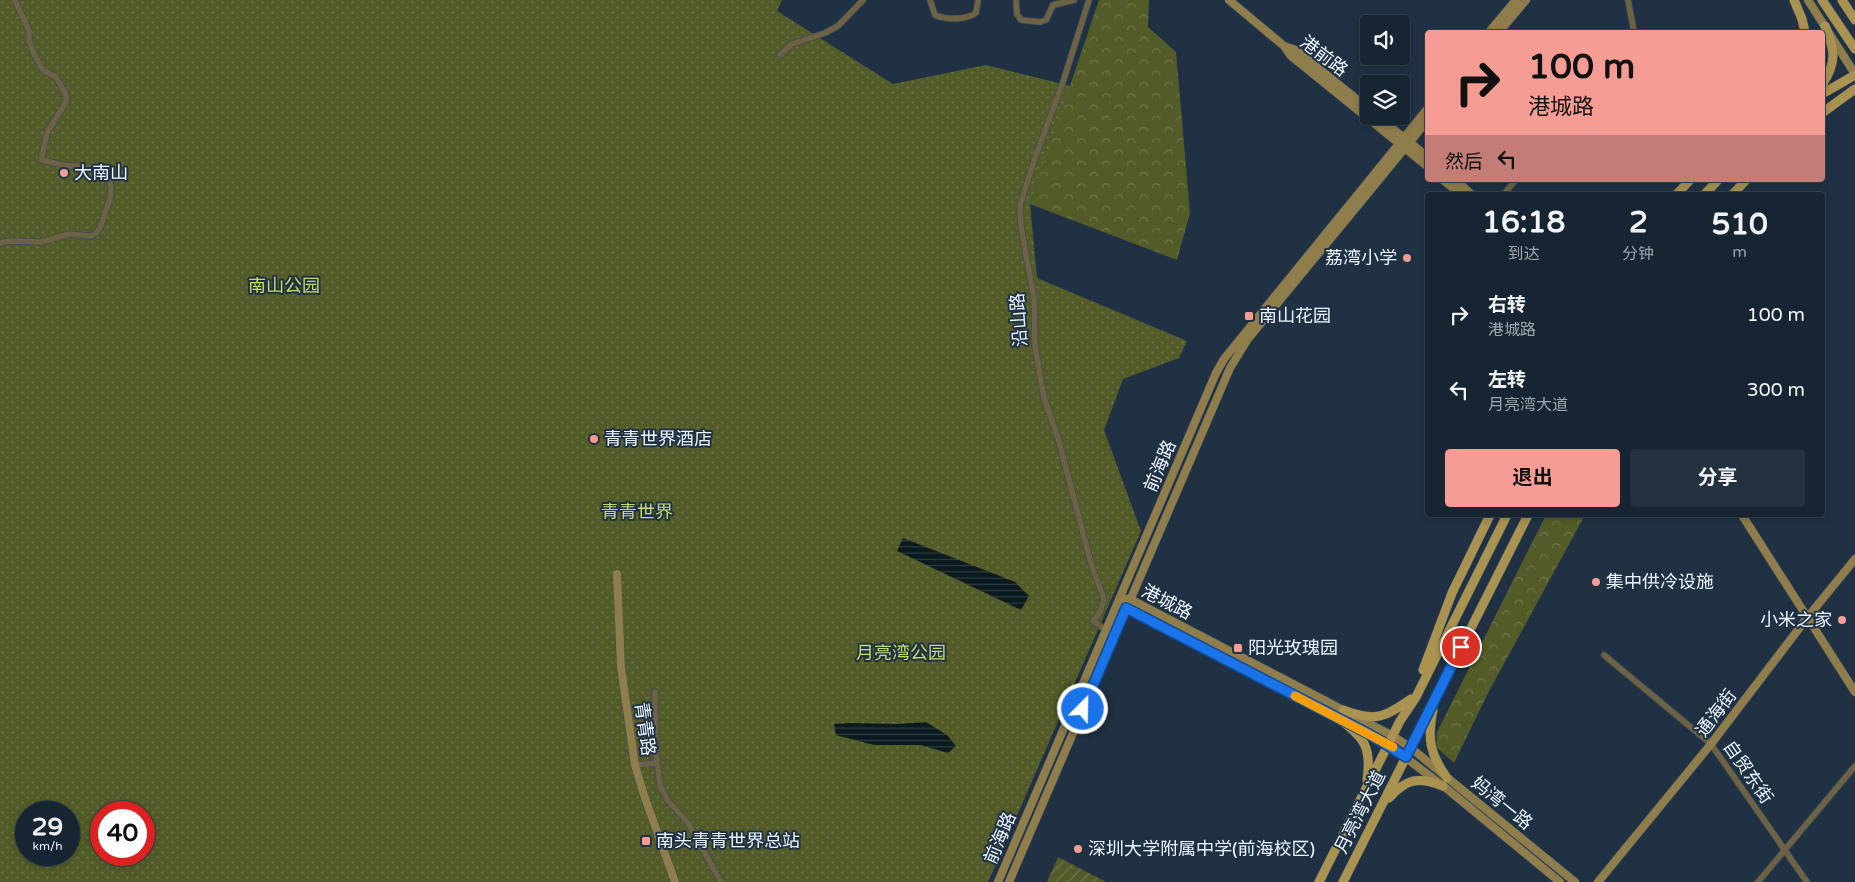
<!DOCTYPE html>
<html lang="zh">
<head>
<meta charset="utf-8">
<style>
	:root { --surface:#172532; --page:#24313e; --text:#f1f3f6; --muted:#9ea5ac; --line:#36424d; --accent:#f59c94 }
	body { margin:0; font-family:"Varela Round","Noto Sans SC",sans-serif; background:var(--page); color:var(--text); height:100vh; display:flex; flex-direction:column; font-size:19px; white-space:nowrap }
	* { box-sizing:border-box; margin:0 }
	p { font-size:16px; color:var(--muted) }
	.icon { flex:none; width:28px; height:28px; fill:none; stroke:currentColor; stroke-width:2; stroke-linecap:round; stroke-linejoin:round }
	.map { position:relative; flex:1; overflow:hidden }
	.panel { position:absolute; left:1425px; top:192px; width:400px; height:325px; display:flex; flex-direction:column; background:var(--surface); border-radius:5px; box-shadow:0 2px 8px #0003,0 0 0 1px var(--line) }
	.panel>* { flex:none }
	.hud { position:absolute; left:1425px; top:30px; width:400px; height:152px; border-radius:5px; box-shadow:0 2px 8px #0003,0 0 0 1px var(--line); background:#f59c94; color:#111; overflow:hidden }
	.controls { position:absolute; left:1360px; top:15px; display:grid; gap:10px }
	.controls a { display:grid; place-items:center; width:50px; height:50px; border-radius:5px; background:var(--surface); box-shadow:0 2px 8px #0003,0 0 0 1px var(--line); font-size:25px }
	.speed { position:absolute; left:15px; top:801px; display:flex; gap:10px; font-size:25px; font-weight:700; text-align:center }
	.speed>* { display:grid; place-content:center; width:65px; height:65px; border-radius:50%; background:var(--surface); box-shadow:0 2px 8px #0003,0 0 0 1px var(--line); line-height:1 }
	.speed small { font-size:12px; font-weight:400 }
	.speed .limit { border:8px solid #d22; background:#fff; color:#111 }
	.pin { position:absolute; display:grid; place-items:center; width:42px; height:42px; color:#fff; margin:-21px; border:2px solid #fff; border-radius:50%; box-shadow:0 1px 5px #0007 }
	.me { position:absolute; width:55px; margin:-28px; rotate:23deg; stroke-linejoin:round; filter:drop-shadow(0 0 4px #0008) }
	.turn { display:flex; align-items:center; gap:18px; height:105px; padding:0 20px; font-size:22px }
	.turn .icon { width:65px; height:65px; stroke-width:2.5 }
	.turn b { display:block; font-size:35px; line-height:42px }
	.then { display:flex; align-items:center; height:48px; padding:0 20px; background:#0003; gap:10px; font-size:19px }
	.eta { display:flex; justify-content:space-evenly; align-items:center; height:85px; text-align:center }
	.eta b { font-size:30px; font-weight:700; line-height:35px }
	.primary-button { display:flex; gap:10px; margin-top:auto; padding:10px 20px }
	.primary-button a { flex:1; height:58px; border-radius:5px; background:var(--accent); color:#111; font-size:20px; font-weight:700; line-height:58px; text-align:center }
	.primary-button a+a { background:var(--page); color:var(--text) }
	ul { padding:0; list-style:none }
	li { display:flex; align-items:center; gap:15px; height:75px; padding:0 20px }
	li div { flex:1 }
	li b { display:block; font-size:19px }
	li em { font-style:normal }
	.map>svg:first-child { display:block }
</style>
</head>
<body>
<div class="map">
<svg width="1855" height="882" viewBox="0 0 1855 882">
	<defs>
		<pattern id="forest-crowns" width="20" height="18" patternUnits="userSpaceOnUse" patternTransform="scale(1.25)"><rect width="20" height="18" fill="#535c28"/><path d="M2 6a3 3 0 1 1 6 0M12 15a3 3 0 1 1 6 0" fill="none" stroke="#6c7448"/></pattern>
		<pattern id="park-dots" width="8" height="8" patternUnits="userSpaceOnUse" patternTransform="scale(1.25)"><rect width="8" height="8" fill="#535c28"/><path d="M2 2h.1M6 6h.1" fill="none" stroke="#6c7448" stroke-width="1.8" stroke-linecap="round"/></pattern>
		<pattern id="garden-furrows" width="10" height="10" patternUnits="userSpaceOnUse" patternTransform="scale(1.25)"><rect width="10" height="10" fill="#535c28"/><path d="M-1 1l2-2M0 10L10 0M9 11l2-2" fill="none" stroke="#6c7448"/></pattern>
		<pattern id="water-rules" width="6" height="5" patternUnits="userSpaceOnUse" patternTransform="scale(1.25)"><rect width="6" height="5" fill="#0b1a1d"/><path d="M0 2.5h6" fill="none" stroke="#2f3c3f"/></pattern>
	</defs>
	<rect width="100%" height="100%" fill="#1f3143"/>
	<path fill="url(#forest-crowns)" d="M 1099,0 L 1149,0 L 1148,27 L 1176,52 L 1190,213 L 1177,260 L 1030,204 Z
		M 1546,515 L 1585,515 L 1488,693 L 1454,763 L 1436,747 L 1437,732 Z"/>
	<path fill="url(#park-dots)" fill-rule="evenodd" d="M 0,0 L 782,0 L 777,11 L 893,84 L 986,65 L 1071,86 L 1030,204 L 1037,278 L 1187,341 L 1179,358 L 1123,379 L 1104,430 L 1141,531 L 988,882 L 0,882 ZM 26,812 L 69,812 L 69,855 L 26,855 ZM 101,812 L 144,812 L 144,855 L 101,855 Z"/>
	<path fill="url(#garden-furrows)" d="M 1058,857 L 1106,882 L 1047,882 Z"/>
	<path fill="url(#water-rules)" d="M 903,538 L 1015,582 L 1029,596 L 1021,610 L 897,551 Z
		M 926,722 L 947,735 L 956,746 L 948,753 L 921,745 L 874,745 L 836,735 L 834,724 L 850,723 L 897,724 Z"/>
	<g fill="none" stroke-linecap="round" stroke-linejoin="round">
		<g stroke="#3c4c5d" stroke-width="7">
			<path id="street" d="M 930,0 L 935,15 C 946,20 966,20 976,13 L 978,0
				M 1016,0 L 1017,14 L 1021,20 L 1040,22 L 1046,20 L 1053,5 L 1074,0
				M 1089,0 L 1063,82 L 1035,158 L 1020,205 L 1021,227 L 1034,299 L 1035,346 L 1044,398 L 1058,438 L 1092,567 L 1104,599 L 1100,612 L 1093,621 L 1106,630
				M 1628,0 L 1634,32
				M 780,55 L 792,44 L 825,33 L 838,26 L 863,0
				M 1503,195 L 1516,180
				M 0,243 L 9,241 L 42,242 L 68,234 L 91,236 L 96,233 L 100,228 L 110,199 L 111,188 L 109,178 L 105,171 L 99,168 L 63,165 L 41,160 L 47,133 L 66,102 L 66,95 L 56,77 L 43,70 L 35,56 L 29,41 L 29,31 L 15,0
				M 1604,655 L 1711,744 L 1807,882
				M 655,692 L 655,745 L 660,785 L 668,801 L 688,823 L 721,882
				M 635,765 L 656,763
				M 1758,882 L 1855,766"/>
		</g>
		<g stroke="#3c4c5d" stroke-width="9">
			<path id="secondary" d="M 1229,0 L 1284,46 L 1296,50 L 1369,109
				M 1808,0 L 1855,74
				M 1489,32 L 1516,0
				M 1499,32 L 1526,0
				M 1284,46 L 1291,56 L 1428,167
				M 1377,116 L 1428,157
				M 1443,180 L 1462,195
				M 1456,180 L 1472,195
				M 1742,515 L 1855,692
				M 617,574 L 621,667 L 635,765 L 644,795 L 675,882
				M 1127,599 L 1130,599 L 1393,736 L 1411,748 L 1575,882
				M 1123,604 L 1126,608 L 1389,745 L 1447,789 L 1560,882
				M 998,882 L 1216,373 L 1224,359 L 1428,108
				M 1009,882 L 1230,368 L 1248,339 L 1428,120
				M 1598,882 L 1711,744 L 1807,618 L 1855,559"/>
		</g>
		<g stroke="#3c4c5d" stroke-width="10">
			<path id="primary" d="M 1794,0 L 1802,19 L 1805,32
				M 1822,0 L 1855,49
				M 1842,0 L 1855,20
				M 1822,85 C 1837,62 1835,50 1825,26
				M 1822,94 L 1855,75
				M 1822,113 L 1855,89
				M 1676,195 L 1690,180
				M 1704,195 L 1718,180
				M 1732,195 L 1746,180
				M 1423,670 L 1452,593 L 1490,515
				M 1343,710 C 1375,722 1384,718 1411,699
				M 1433,710 C 1427,739 1430,754 1447,778
				M 1338,718 C 1364,737 1372,747 1367,780
				M 1389,798 C 1406,779 1418,776 1443,786
				M 1319,882 L 1400,721 L 1416,697 L 1507,515
				M 1343,882 L 1528,515"/>
		</g>
		<use href="#street" stroke="#6d6243" stroke-width="5.5"/>
		<use href="#secondary" stroke="#8f7d4b" stroke-width="8"/>
		<use href="#primary" stroke="#aa9350" stroke-width="9"/>
	</g>
	<g fill="none" stroke-linecap="round" stroke-linejoin="round">
		<g stroke="#114b97" stroke-width="12">
			<path id="route" d="M 1083,709 L 1126,608 L 1369,734 L 1406,757 L 1461,647"/>
		</g>
		<use href="#route" stroke="#1a73e8" stroke-width="9"/>
		<path stroke="#f59e0b" stroke-width="9" d="M 1295,696 L 1393,747"/>
	</g>
	<g fill="#f59c94" stroke="#1f3143" stroke-width="2">
		<circle cx="64" cy="173" r="5"/>
		<circle cx="1407" cy="258" r="5"/>
		<rect x="1244" y="311" width="10" height="10" rx="2.5"/>
		<circle cx="594" cy="439" r="5"/>
		<circle cx="1596" cy="582" r="5"/>
		<circle cx="1842" cy="620" r="5"/>
		<rect x="1233" y="643" width="10" height="10" rx="2.5"/>
		<rect x="641" y="836" width="10" height="10" rx="2.5"/>
		<circle cx="1078" cy="849" r="5"/>
	</g>
	<g text-anchor="middle" stroke-width="4" stroke-linejoin="round" paint-order="stroke">
		<g font-size="18" fill="#ecf5ff" stroke="#1f3143">
			<text transform="translate(1324 56) rotate(37)" y="6">港前路</text>
			<text transform="translate(1019 320) rotate(-94)" y="6">沿山路</text>
			<text transform="translate(1160 466) rotate(-67)" y="6">前海路</text>
			<text transform="translate(1167 602) rotate(27)" y="6">港城路</text>
			<text transform="translate(1716 713) rotate(-53)" y="6">通海街</text>
			<text transform="translate(645 729) rotate(82)" y="6">青青路</text>
			<text transform="translate(1748 772) rotate(55)" y="6">自贸东街</text>
			<text transform="translate(1502 803) rotate(39)" y="6">妈湾一路</text>
			<text transform="translate(1360 812) rotate(-63)" y="6">月亮湾大道</text>
			<text transform="translate(1000 838) rotate(-67)" y="6">前海路</text>
		</g>
		<g font-size="18" fill="#ecf5ff" stroke="#1f3143" text-anchor="start">
			<text x="74" y="179">大南山</text>
			<text x="1397" y="264" text-anchor="end">荔湾小学</text>
			<text x="1259" y="322">南山花园</text>
			<text x="604" y="445">青青世界酒店</text>
			<text x="1606" y="588">集中供冷设施</text>
			<text x="1832" y="626" text-anchor="end">小米之家</text>
			<text x="1248" y="654">阳光玫瑰园</text>
			<text x="656" y="847">南头青青世界总站</text>
			<text x="1088" y="855">深圳大学附属中学(前海校区)</text>
		</g>
		<g font-size="18" fill="#c6da6e" stroke="#1f3143">
			<text x="284" y="292">南山公园</text>
			<text x="637" y="518">青青世界</text>
			<text x="901" y="659">月亮湾公园</text>
		</g>
	</g>
</svg>
<div class="controls">
<a><svg class="icon" aria-label="sound" viewBox="0 0 24 24"><path d="M4 9h4l5-4v14l-5-4H4zM17 9q2 3 0 6"/></svg></a>
<a><svg class="icon" aria-label="layers" viewBox="0 0 24 24"><path d="M12 4l9 5-9 5-9-5zM3 14l9 5 9-5"/></svg></a>
</div>
<div class="speed"><div>29<small>km/h</small></div><div class="limit">40</div></div>
<div class="pin" style="left:1461px;top:647px;background:#d93025"><svg class="icon" aria-label="arrive" viewBox="0 0 24 24"><path d="M6 21V4h12l-3 4 3 4H6"/></svg></div>
<svg class="me" style="left:1083px;top:709px" viewBox="-20 -20 40 40"><circle r="17" fill="#1a73e8" stroke="#fff" stroke-width="3"/><path d="M0-11L8 9 0 5-8 9z" fill="#fff"/></svg>
<div class="hud">
<div class="turn"><svg class="icon" aria-label="right" viewBox="0 0 24 24"><path d="M7 20v-9h11M14 6l5 5-5 5"/></svg><div><b>100 m</b>港城路</div></div>
<div class="then">然后<svg class="icon" aria-label="left" viewBox="0 0 24 24"><path d="M17 20v-9H6M10 6l-5 5 5 5"/></svg></div>
</div>
<section class="panel">
<div class="eta">
<div><b>16:18</b><p>到达</p></div>
<div><b>2</b><p>分钟</p></div>
<div><b>510</b><p>m</p></div>
</div>
<ul>
<li><svg class="icon" aria-label="right" viewBox="0 0 24 24"><path d="M7 20v-9h11M14 6l5 5-5 5"/></svg><div><b>右转</b><p>港城路</p></div><em>100 m</em></li>
<li><svg class="icon" aria-label="left" viewBox="0 0 24 24"><path d="M17 20v-9H6M10 6l-5 5 5 5"/></svg><div><b>左转</b><p>月亮湾大道</p></div><em>300 m</em></li>
</ul>
<div class="primary-button"><a>退出</a><a>分享</a></div>
</section>
</div>
</body>
</html>
